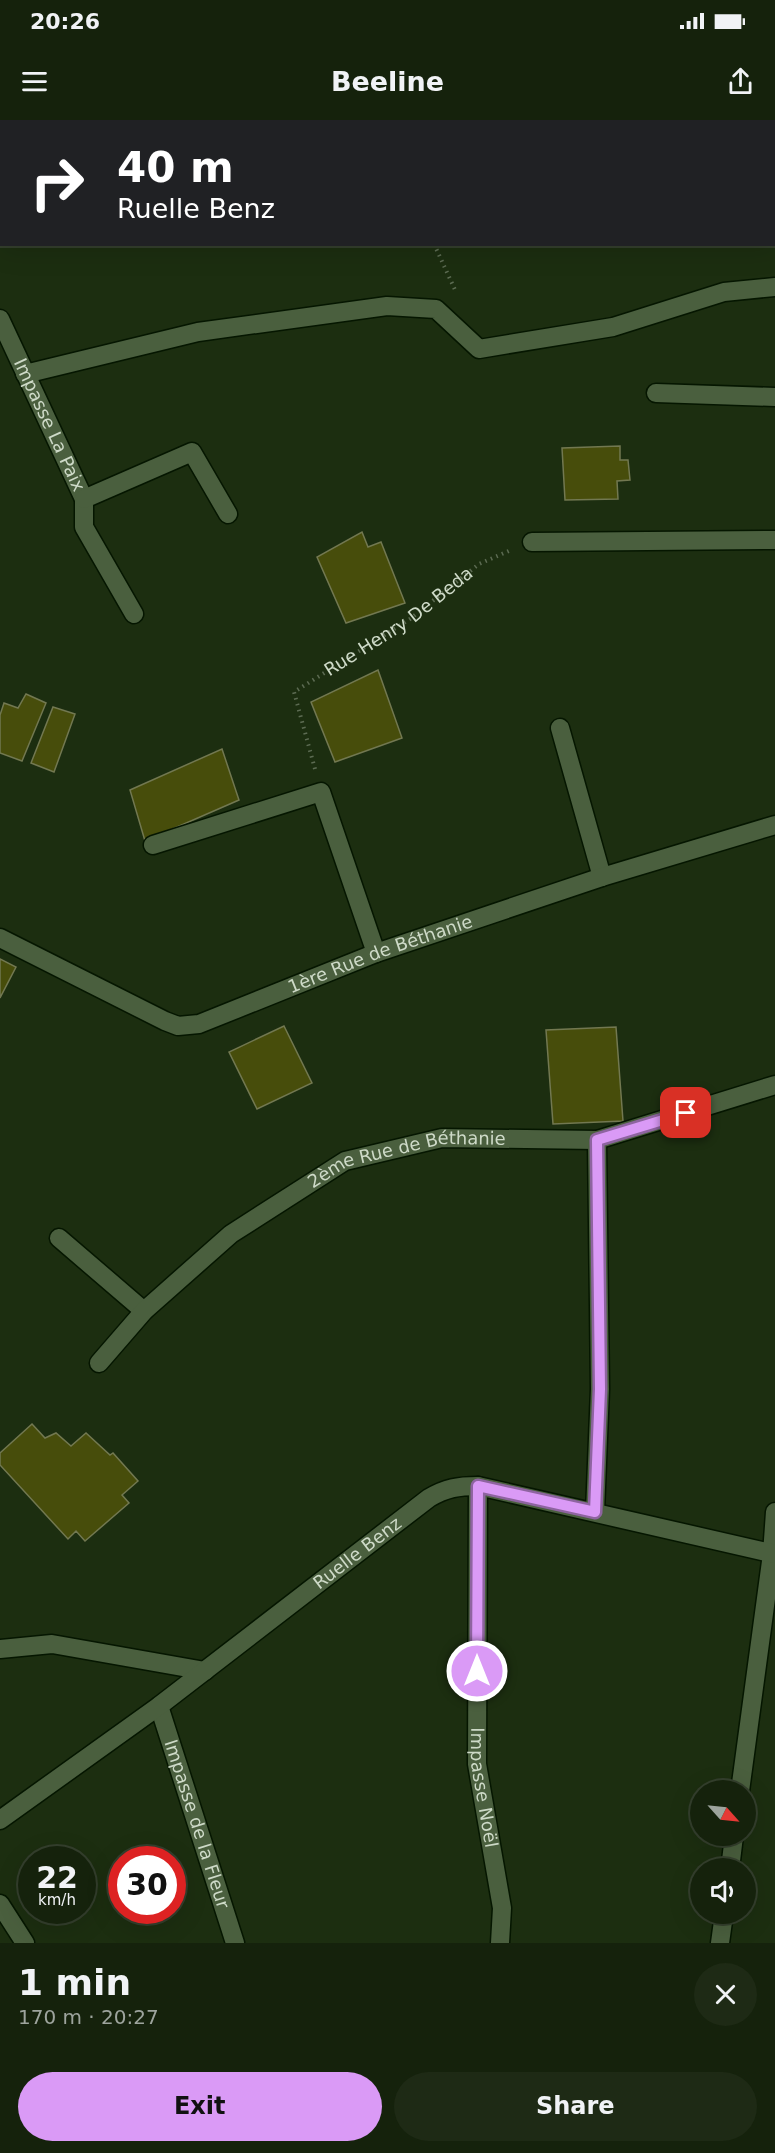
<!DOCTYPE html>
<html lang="en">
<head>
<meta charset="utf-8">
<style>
	:root { --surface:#15220c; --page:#1e2a15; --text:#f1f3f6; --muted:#9da49d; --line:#343f2d; --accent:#da9af6 }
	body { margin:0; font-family:"DejaVu Sans",sans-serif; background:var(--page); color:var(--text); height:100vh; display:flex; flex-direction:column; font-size:22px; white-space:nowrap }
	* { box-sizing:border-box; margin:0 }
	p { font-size:20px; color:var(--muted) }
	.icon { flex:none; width:33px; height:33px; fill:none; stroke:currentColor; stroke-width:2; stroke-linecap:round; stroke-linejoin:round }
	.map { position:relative; height:1823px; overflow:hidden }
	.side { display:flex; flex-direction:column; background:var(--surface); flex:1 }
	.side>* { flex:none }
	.top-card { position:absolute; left:0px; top:0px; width:776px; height:126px; box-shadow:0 6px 24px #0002,0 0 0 2px var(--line); background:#202124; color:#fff; overflow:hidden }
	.needle { width:39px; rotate:117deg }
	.controls { position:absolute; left:690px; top:1660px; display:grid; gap:12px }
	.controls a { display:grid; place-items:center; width:66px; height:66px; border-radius:50%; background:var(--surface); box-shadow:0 6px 24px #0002,0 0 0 2px var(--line); font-size:30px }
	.speed { position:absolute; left:18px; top:1726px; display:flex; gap:12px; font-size:30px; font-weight:700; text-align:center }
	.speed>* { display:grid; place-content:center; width:78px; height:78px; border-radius:50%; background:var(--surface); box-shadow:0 6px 24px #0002,0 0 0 2px var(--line); line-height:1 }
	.speed small { font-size:15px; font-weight:400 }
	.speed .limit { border:9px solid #d22; background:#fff; color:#111 }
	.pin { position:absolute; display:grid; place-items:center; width:51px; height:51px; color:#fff; margin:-26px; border-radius:12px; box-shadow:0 3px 9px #0006 }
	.me { position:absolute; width:66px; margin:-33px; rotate:0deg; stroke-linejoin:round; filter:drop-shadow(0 0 4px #0008) }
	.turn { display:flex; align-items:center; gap:21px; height:126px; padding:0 18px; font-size:27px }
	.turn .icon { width:78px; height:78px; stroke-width:2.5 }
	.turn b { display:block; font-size:42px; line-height:51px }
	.round { display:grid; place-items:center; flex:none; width:63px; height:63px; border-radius:32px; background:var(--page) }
	.head { display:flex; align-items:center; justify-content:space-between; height:102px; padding:0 18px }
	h1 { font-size:36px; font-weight:700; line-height:45px }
	.action { display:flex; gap:12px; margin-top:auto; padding:12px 18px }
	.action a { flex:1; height:69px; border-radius:36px; background:var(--accent); color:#111; font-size:24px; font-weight:700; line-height:69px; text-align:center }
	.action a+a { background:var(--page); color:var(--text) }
	.status { display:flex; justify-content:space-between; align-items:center; height:42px; padding:0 30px; background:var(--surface); direction:ltr }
	.status svg { height:16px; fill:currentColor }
	header { display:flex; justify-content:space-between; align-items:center; height:78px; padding:0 18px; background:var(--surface); font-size:27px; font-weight:700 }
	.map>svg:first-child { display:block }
</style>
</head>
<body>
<div class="status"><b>20:26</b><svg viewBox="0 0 49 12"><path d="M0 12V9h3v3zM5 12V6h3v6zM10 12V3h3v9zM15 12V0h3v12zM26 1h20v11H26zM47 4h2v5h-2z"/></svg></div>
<header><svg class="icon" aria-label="menu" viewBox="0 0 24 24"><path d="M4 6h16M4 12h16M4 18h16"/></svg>Beeline<svg class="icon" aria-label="share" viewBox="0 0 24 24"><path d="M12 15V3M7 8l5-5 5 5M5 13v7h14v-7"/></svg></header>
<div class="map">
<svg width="775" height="1823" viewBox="0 0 775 1823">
	<rect width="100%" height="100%" fill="#1c2e10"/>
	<path fill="#474d0b" stroke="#727851" stroke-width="1.5" d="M 2,8 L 2,41 L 0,41 L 0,9 Z
		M 620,326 L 620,340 L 628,340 L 630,360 L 617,361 L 618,379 L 565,380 L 562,328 Z
		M 362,412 L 368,427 L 381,422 L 405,483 L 346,503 L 317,437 Z
		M 378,550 L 402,618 L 335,642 L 311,582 Z
		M 26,574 L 46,583 L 22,641 L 0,633 L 0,595 L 4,583 L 18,588 Z
		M 53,587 L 75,594 L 54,652 L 31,643 Z
		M 222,629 L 239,680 L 145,721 L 130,670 Z
		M 0,839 L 16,847 L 0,878 Z
		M 284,906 L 312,963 L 257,989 L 229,932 Z
		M 616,907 L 623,1001 L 553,1004 L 546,910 Z
		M 32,1304 L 45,1318 L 56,1313 L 71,1326 L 86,1313 L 110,1335 L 113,1333 L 138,1361 L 122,1375 L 129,1383 L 85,1421 L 76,1411 L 68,1419 L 0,1345 L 0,1333 Z"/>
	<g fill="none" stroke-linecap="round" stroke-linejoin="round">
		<g stroke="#051600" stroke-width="21">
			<g id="minor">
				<path d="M 408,2 L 411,0"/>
				<path id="s2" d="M 0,199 L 84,379 L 84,407 L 134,494"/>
				<path d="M 25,254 L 198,212 L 387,186 L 436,189 L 479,229 L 613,207 L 724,172 L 775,167"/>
				<path d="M 656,273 L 775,277"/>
				<path d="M 84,379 L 192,332 L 228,394"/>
				<path d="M 532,422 L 775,420"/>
				<path d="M 560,608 L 602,757"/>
				<path d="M 153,725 L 321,672 L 376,833"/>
				<path id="s3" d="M 0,818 L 165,901 L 178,906 L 199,904 L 376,833 L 602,757 L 775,705"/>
				<path d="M 59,1118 L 144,1191"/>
				<path id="s4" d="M 99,1243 L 144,1191 L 231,1114 L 345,1041 L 442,1018 L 597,1020 L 775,965"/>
				<path id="s5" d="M 478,1366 L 477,1644 L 502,1788 L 500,1823"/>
				<path d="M 595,1392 L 600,1269 L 597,1020"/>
				<path d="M 0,1529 L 52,1524 L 205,1551"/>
				<path id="s6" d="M 159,1586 L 235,1823"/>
				<path d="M 740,1671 L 772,1434 L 775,1392"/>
				<path id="s7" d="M 0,1700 L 159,1586 L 429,1378 C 446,1368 458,1366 478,1366 L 775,1434"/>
				<path d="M 730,1749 L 734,1716"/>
				<path d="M 0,1784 L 25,1823"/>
				<path d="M 720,1823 L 724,1794"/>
			</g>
		</g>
		<g stroke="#5c6b52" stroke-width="4" stroke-dasharray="1.5 4.5" stroke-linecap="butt">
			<path d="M 434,124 L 456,172"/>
			<path id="s1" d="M 315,649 L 294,572 L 410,499 L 479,444 L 511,430"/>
		</g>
		<use href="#minor" stroke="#4a5f3e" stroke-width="18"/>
	</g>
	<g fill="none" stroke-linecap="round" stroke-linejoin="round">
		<g stroke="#8e64a0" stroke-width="15">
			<path id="route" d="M 477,1551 L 478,1366 L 595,1392 L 600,1269 L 597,1020 L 686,993"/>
		</g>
		<use href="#route" stroke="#da9af6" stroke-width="10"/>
	</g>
	<g text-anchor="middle" stroke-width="6" stroke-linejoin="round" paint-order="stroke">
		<g font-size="18" fill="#cedac8" stroke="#1c2e10">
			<text dy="6" stroke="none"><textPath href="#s2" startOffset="117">Impasse La Paix</textPath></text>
			<text dy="6" stroke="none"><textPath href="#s1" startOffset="206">Rue Henry De Beda</textPath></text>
			<text dy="6" stroke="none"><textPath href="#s3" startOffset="414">1ère Rue de Béthanie</textPath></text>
			<text dy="6" stroke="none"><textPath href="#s4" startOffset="381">2ème Rue de Béthanie</textPath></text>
			<text dy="6" stroke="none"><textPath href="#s7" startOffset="446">Ruelle Benz</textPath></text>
			<text dy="6" stroke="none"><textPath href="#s5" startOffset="302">Impasse Noël</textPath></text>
			<text dy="6" stroke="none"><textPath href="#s6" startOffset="124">Impasse de la Fleur</textPath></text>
		</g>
	</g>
</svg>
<div class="controls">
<a><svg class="needle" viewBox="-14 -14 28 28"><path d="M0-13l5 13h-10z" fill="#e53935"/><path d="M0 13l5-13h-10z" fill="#9da49d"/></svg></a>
<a><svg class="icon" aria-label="sound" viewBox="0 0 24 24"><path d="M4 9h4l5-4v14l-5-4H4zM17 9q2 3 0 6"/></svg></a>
</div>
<div class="speed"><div>22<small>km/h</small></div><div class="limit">30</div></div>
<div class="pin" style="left:686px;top:993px;background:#d93025"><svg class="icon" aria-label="arrive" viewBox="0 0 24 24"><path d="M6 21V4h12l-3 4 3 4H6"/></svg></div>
<svg class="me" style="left:477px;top:1551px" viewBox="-20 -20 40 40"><circle r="17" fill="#da9af6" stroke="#fff" stroke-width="3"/><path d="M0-11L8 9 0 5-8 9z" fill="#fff"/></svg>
<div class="top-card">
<div class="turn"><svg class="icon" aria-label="right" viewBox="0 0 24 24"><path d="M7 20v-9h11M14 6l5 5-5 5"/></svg><div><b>40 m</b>Ruelle Benz</div></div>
</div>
</div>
<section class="side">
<div class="head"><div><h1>1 min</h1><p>170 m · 20:27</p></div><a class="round"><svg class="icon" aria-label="close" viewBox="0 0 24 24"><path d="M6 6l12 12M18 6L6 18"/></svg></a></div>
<div class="action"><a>Exit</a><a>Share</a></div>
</section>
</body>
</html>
